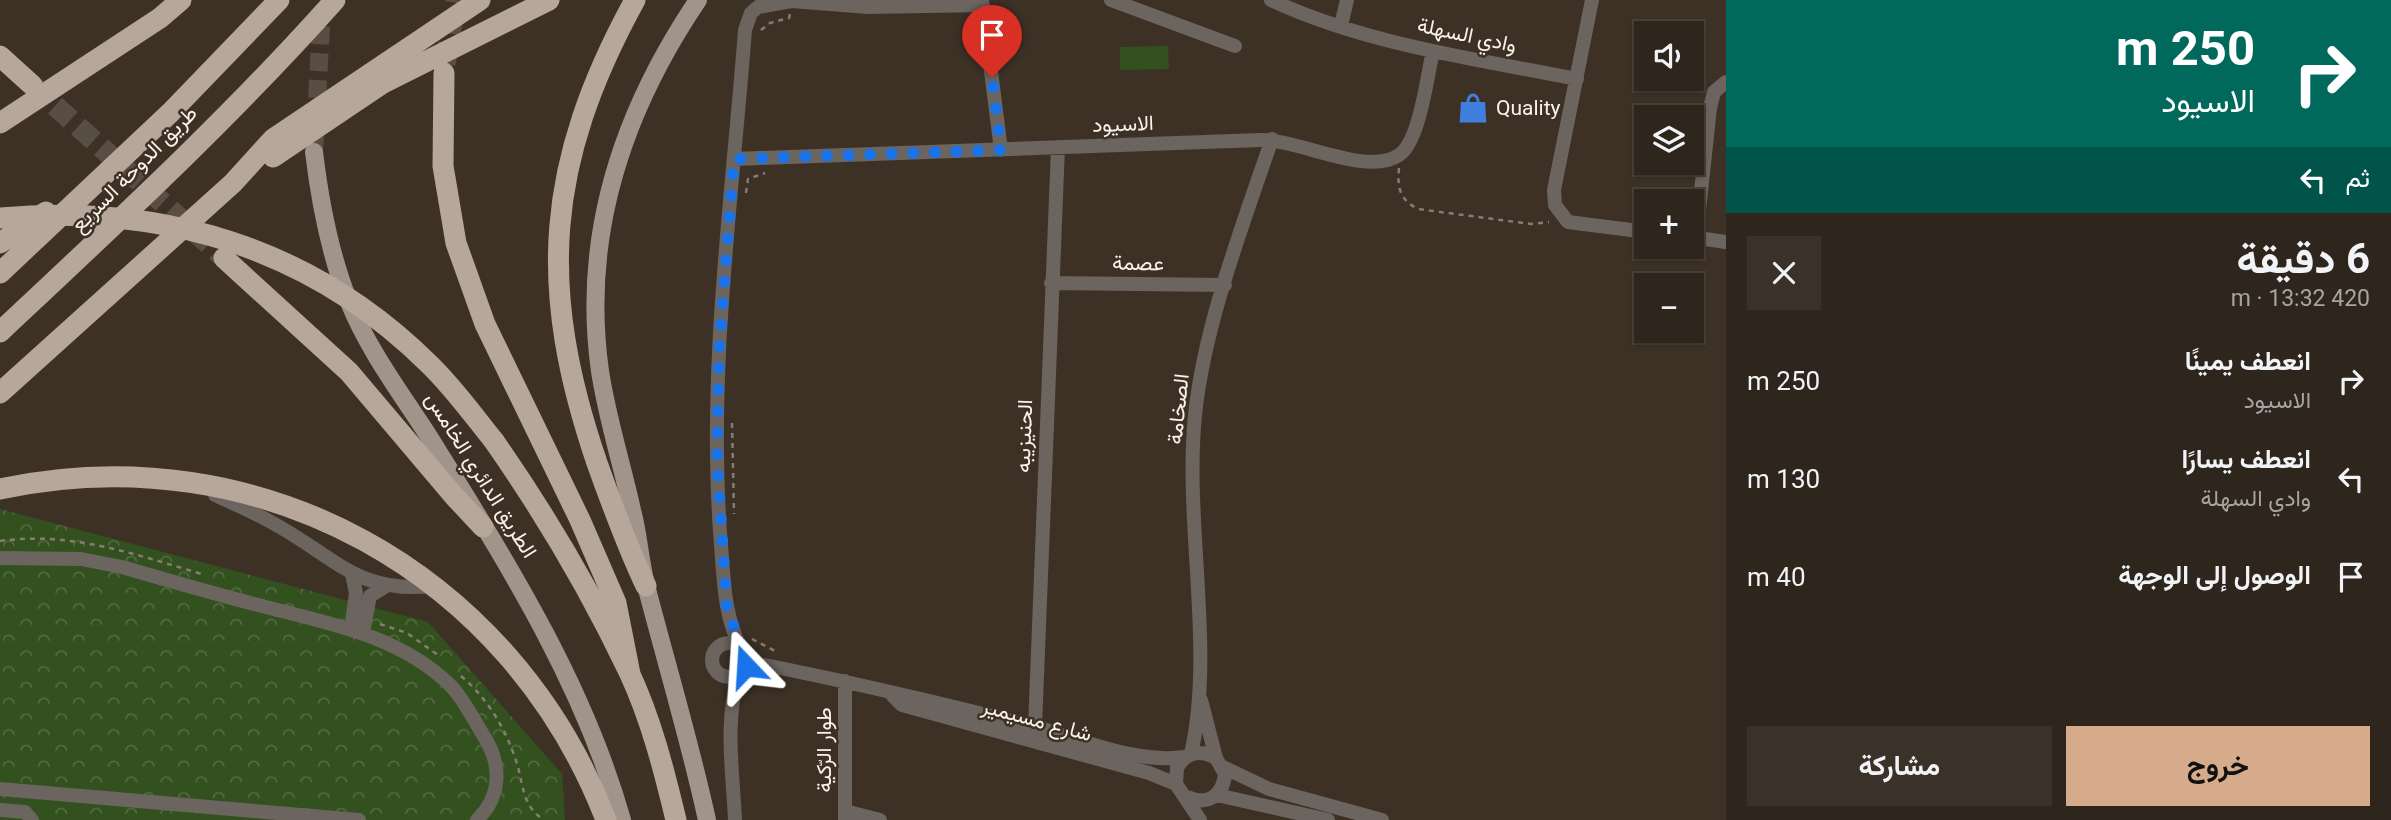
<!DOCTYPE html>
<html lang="ar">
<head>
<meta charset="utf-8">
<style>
	:root { --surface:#2e251c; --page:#3a3129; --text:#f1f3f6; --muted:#a7a5a3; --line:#49423b; --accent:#d6ab8b }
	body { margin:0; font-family:Roboto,Vazirmatn,sans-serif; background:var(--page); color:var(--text); direction:rtl; height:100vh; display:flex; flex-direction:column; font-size:26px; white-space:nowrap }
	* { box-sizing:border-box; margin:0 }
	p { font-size:23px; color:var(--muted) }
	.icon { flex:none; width:38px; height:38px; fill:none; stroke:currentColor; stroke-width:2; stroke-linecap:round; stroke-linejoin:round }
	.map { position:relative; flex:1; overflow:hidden; direction:ltr }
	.details { display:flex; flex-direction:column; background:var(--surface); width:665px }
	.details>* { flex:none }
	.hud { background:#00695c; color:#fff; overflow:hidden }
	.fabs { position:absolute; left:1634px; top:21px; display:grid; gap:14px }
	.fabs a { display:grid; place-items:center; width:70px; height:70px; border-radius:0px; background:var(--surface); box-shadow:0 2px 5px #0004,0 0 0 2px var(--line); font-size:35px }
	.pin { position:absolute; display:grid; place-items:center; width:60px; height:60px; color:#fff; margin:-72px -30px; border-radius:50% 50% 50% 0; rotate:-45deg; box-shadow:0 0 7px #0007 }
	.pin .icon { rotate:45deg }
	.me { position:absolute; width:77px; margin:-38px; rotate:340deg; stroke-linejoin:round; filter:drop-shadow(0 0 5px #0008) }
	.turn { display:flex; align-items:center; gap:24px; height:147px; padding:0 21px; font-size:32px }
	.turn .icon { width:91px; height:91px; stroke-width:2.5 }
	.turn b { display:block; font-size:49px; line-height:60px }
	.then { display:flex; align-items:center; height:66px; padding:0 21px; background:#0003; gap:14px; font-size:26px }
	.round { display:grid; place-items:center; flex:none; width:74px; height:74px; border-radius:0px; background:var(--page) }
	.summary { display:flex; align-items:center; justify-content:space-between; height:119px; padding:0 21px }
	h1 { font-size:42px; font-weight:700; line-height:52px }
	.button { display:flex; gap:14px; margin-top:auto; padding:14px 21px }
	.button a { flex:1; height:80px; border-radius:0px; background:var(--accent); color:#111; font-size:28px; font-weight:700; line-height:80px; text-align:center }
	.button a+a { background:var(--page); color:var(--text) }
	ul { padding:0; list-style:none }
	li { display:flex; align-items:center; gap:21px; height:98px; padding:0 21px }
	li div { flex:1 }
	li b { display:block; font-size:26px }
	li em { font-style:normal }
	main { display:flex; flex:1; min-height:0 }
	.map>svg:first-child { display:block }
</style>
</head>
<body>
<main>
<section class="details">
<div class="hud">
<div class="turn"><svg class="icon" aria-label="right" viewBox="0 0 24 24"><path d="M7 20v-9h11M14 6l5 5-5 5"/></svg><div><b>250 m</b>الاسيود</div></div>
<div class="then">ثم<svg class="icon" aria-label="left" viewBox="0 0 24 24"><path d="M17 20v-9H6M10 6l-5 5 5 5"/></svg></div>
</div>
<div class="summary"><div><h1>6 دقيقة</h1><p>420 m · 13:32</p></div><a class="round"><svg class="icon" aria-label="close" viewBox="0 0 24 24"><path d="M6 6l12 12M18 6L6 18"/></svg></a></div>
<ul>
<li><svg class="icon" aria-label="right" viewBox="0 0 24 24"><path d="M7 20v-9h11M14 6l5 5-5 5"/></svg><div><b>انعطف يمينًا</b><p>الاسيود</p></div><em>250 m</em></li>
<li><svg class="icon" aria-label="left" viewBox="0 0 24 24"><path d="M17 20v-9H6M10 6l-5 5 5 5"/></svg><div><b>انعطف يسارًا</b><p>وادي السهلة</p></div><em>130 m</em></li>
<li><svg class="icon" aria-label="arrive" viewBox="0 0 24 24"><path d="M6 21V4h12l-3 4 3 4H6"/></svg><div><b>الوصول إلى الوجهة</b></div><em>40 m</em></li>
</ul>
<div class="button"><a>خروج</a><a>مشاركة</a></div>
</section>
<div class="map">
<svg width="1726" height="820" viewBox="0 0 1726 820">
	<defs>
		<pattern id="park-crowns" width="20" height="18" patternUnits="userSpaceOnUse" patternTransform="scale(1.75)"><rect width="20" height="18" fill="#32511f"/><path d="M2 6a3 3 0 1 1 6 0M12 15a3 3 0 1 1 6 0" fill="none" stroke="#516a40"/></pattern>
	</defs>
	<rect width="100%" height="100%" fill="#3d3126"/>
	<path fill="url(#park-crowns)" d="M 0,509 L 428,622 L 562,774 L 565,820 L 0,820 Z"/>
	<path fill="#32511f" d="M 1168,46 L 1169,69 L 1120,70 L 1120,47 Z"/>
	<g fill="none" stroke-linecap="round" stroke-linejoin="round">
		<path stroke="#594e44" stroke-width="18" stroke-dasharray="18 9" stroke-linecap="butt" d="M 314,152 L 322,10"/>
		<path stroke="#594e44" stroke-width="21" stroke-dasharray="21 10" stroke-linecap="butt" d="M 445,64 L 456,0
			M 32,85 L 224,258"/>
		<path stroke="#877c73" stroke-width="2.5" stroke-dasharray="5 5" stroke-linecap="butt" d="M 761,30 L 770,23 L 789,18 L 790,14
			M 1399,168 C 1397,188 1400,200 1418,209 L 1531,224 L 1549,222
			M 746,193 L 748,179 L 765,173
			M 732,423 L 734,514
			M 0,541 C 72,531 137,555 205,575
			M 380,624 L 407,633 L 438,655
			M 752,639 L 777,652
			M 461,676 C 486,697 505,727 515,758 C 524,781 520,805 544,820"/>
		<path stroke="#6b645f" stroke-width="14" d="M 982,0 L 1001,150
			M 1111,0 L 1235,46
			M 1271,0 C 1365,44 1475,59 1577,79
			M 1592,0 L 1554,190 L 1555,205 L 1568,222 L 1647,232
			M 1341,25 L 1347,0
			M 734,159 C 909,152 1084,146 1260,140 C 1299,139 1367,177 1399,155 C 1420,141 1427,76 1433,51
			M 1692,237 L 1726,242
			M 1696,238 L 1710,108 L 1714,92 L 1726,82
			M 1051,283 L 1225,285
			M 215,495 C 236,505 258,514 278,526 C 337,559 359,594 434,586
			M 0,558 L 81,559 L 122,567 C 170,581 218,595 266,607 C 331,624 400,636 450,685 C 464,699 474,721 485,738 C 502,766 501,797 477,820
			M 351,629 L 356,593 L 352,574
			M 363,633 L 370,596 L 386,586
			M712 660a17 17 0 1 1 34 0a17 17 0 1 1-34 0Z
			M 741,648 C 724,616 724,581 721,545 C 707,373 732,201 745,30 L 751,13 L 758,7 L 791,1 L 868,7 L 983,5
			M 743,670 L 765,665 C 855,683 945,704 1035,727 C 1082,739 1135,764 1185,757
			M 893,696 L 902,705 L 1149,773 L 1176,784
			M 1201,700 L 1216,758
			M 1030,740 L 1035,727 L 1058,147
			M 1191,754 C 1215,649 1184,525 1195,415 C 1204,326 1243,224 1272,139
			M 1223,767 L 1269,789 L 1382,820
			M 0,789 L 359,820
			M 1217,795 L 1328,820
			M 1187,797 C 1207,806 1223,796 1225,774 L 1216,758 C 1200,749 1186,752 1177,768 L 1176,784 L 1200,820
			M 0,810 L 25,812 L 32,820
			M 845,811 L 880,820
			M 735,820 C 733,773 724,720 739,675
			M 845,820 L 845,681"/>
		<path stroke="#a1948a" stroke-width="18" d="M 698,0 C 623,111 581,236 600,371 C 607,418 622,464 632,510 C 639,536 640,563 647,589 C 667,666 690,742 707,820
			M 314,152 C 320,202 330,255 349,302 C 369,352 404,397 433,443 C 507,563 583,682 622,820"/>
		<path stroke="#b7a69a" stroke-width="21" d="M 635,0 C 545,164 537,287 597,463 C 612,505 627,546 646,586
			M 0,56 L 32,85
			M 444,73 L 443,166 L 456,243 L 485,324 L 580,520 L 616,603 L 630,674
			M 0,123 L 160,18 L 181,0
			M 273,157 L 383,83 L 549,0
			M 0,243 L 46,212
			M 224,258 L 349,372 L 454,496 L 483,527
			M 0,273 L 170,113 L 279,0
			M 0,332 C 114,225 231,117 335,0
			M 0,393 L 233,183 L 273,139 L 480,0
			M 494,441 C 545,514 591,592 629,672 C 651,719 664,770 676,820
			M 0,489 C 259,433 511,573 606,820"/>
		<path stroke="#b7a69a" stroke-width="21" d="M 0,218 C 162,203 312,248 429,364 C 453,387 473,415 494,441"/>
	</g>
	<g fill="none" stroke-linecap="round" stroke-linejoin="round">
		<path stroke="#1a73e8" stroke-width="12" stroke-dasharray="0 21.6" d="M 746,666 L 746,655 L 727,611 L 717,461 L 719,351 L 734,159 L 1001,150 L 992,77"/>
	</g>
	<defs>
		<g id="shop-bare" transform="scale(2.415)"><path d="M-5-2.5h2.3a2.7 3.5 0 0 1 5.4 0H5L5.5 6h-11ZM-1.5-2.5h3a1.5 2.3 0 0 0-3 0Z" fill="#3f7fe0" stroke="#3d3126" stroke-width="2.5" paint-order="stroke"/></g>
	</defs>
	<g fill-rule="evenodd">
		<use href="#shop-bare" x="1473" y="108"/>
	</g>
	<g text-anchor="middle" stroke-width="5" stroke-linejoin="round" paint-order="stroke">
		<g font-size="21" fill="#faf2eb" stroke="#3d3126">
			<text transform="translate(1467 35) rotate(12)" y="7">وادي السهلة</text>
			<text transform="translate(1123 124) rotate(-2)" y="7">الاسيود</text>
			<text transform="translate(134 169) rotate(-45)" y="7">طريق الدوحة السريع</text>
			<text transform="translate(1138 263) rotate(1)" y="7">عصمة</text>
			<text transform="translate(1178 409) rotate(-84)" y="7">الصخامة</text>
			<text transform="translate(1024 436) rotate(-88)" y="7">الحنيزيبه</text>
			<text transform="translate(481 475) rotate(58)" y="7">الطريق الدائري الخامس</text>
			<text transform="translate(1037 720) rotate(15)" y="7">شارع مسيمير</text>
			<text transform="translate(824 750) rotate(-90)" y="7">طوار الرّكية</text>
		</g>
		<g font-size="21" fill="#faf2eb" stroke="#3d3126" text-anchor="start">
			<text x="1496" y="115">Quality</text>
		</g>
	</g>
</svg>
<div class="fabs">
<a><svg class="icon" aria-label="sound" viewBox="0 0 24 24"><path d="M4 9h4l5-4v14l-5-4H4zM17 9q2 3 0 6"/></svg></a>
<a><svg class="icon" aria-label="layers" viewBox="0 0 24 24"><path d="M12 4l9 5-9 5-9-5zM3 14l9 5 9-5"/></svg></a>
<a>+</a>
<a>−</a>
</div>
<div class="pin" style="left:992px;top:77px;background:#d93025"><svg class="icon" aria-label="arrive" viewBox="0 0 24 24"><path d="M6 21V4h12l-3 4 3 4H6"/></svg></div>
<svg class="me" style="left:746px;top:666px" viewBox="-20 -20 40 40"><path d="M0-17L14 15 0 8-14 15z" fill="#1a73e8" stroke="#fff" stroke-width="4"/></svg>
</div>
</main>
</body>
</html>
